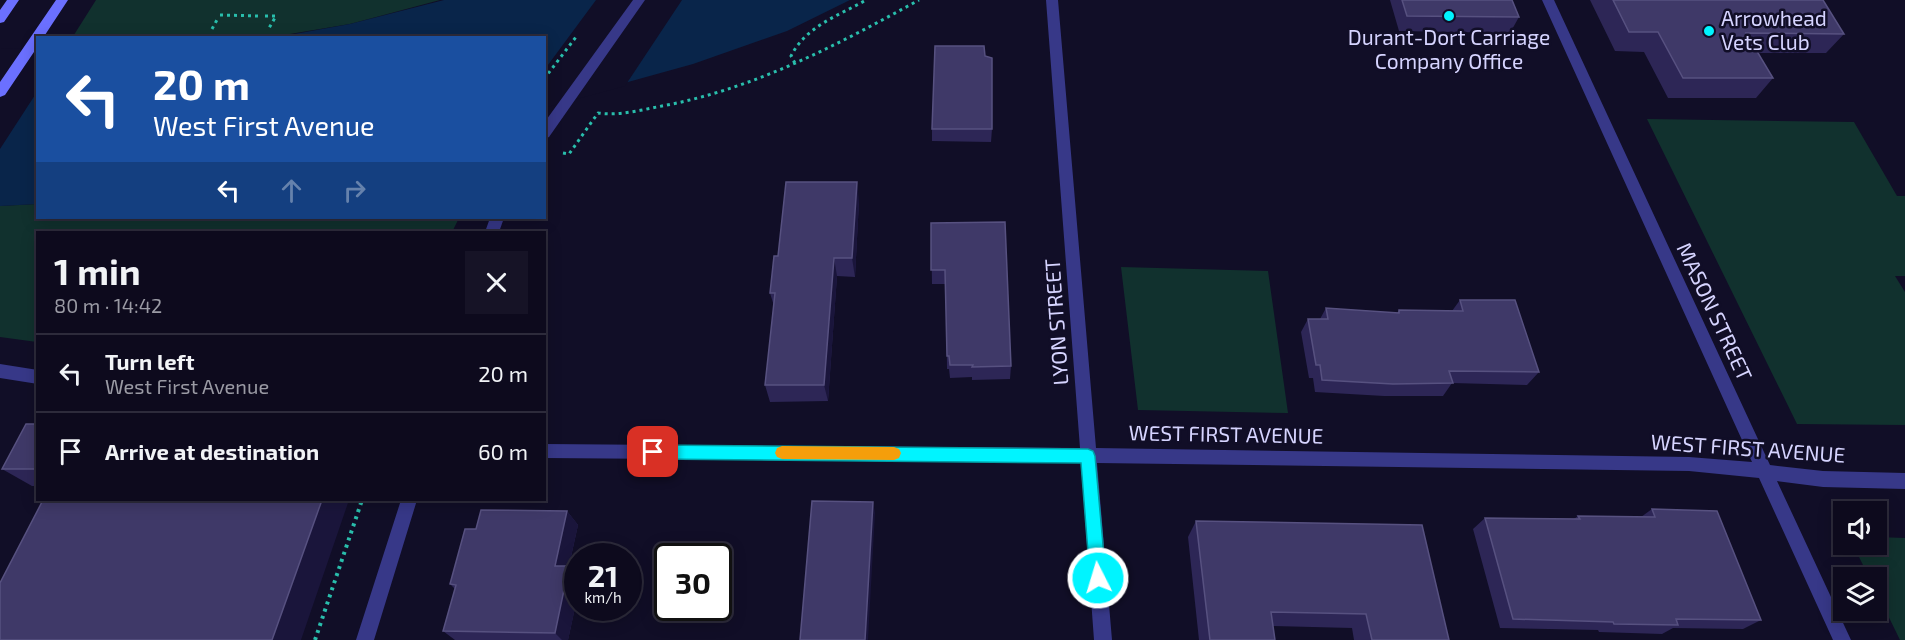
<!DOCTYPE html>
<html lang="en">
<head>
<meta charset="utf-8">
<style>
	:root { --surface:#0d0a1d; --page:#161326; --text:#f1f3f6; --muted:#9a9aa4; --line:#2d2b3b }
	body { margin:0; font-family:"Exo 2",sans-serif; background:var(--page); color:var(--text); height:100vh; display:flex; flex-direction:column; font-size:22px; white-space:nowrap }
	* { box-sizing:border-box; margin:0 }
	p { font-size:20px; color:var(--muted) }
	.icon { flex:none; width:33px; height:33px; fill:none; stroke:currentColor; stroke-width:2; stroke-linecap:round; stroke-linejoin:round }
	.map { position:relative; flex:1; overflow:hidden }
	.drawer { position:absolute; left:36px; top:231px; width:510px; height:270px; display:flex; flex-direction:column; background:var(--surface); border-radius:0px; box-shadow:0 3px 15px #0003,0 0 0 2px var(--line) }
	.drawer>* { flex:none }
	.top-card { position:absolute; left:36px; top:36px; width:510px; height:183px; border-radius:0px; box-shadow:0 3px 15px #0003,0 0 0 2px var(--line); background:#1a4fa0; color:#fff; overflow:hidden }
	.buttons { position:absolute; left:1833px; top:501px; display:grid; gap:12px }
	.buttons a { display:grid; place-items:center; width:54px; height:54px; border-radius:0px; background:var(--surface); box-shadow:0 3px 15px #0003,0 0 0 2px var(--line); font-size:30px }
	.speed { position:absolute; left:564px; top:543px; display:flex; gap:12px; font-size:30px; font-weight:700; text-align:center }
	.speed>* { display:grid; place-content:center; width:78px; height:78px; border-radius:50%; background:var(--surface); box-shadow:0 3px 15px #0003,0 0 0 2px var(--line); line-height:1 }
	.speed small { font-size:15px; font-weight:400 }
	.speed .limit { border:3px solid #111; border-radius:9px; background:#fff; color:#111 }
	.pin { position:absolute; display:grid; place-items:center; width:51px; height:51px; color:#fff; margin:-26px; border-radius:12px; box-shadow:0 3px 9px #0006 }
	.me { position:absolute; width:66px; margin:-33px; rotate:355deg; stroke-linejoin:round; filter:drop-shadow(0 0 4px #0008) }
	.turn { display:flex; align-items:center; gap:21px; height:126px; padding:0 18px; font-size:27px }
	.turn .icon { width:78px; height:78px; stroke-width:2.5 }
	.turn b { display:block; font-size:42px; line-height:51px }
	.lanes { display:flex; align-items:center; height:57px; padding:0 18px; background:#0003; justify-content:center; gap:30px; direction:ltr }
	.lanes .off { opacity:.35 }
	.round { display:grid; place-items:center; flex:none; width:63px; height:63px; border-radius:0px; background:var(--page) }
	.summary { display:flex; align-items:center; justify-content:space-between; height:102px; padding:0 18px }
	h1 { font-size:36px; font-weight:700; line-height:45px }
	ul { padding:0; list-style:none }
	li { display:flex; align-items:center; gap:18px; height:78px; padding:0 18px; border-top:2px solid var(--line) }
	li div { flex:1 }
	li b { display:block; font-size:22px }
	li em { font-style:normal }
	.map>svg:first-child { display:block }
</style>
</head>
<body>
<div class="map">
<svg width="1905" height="640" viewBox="0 0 1905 640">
	<rect width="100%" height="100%" fill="#110e27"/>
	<path fill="#11312e" d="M 96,0 L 440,0 L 350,24 L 272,37 L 72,38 Z
		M 1647,119 L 1854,122 L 1897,196 L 1905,196 L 1905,276 L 1895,276 L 1905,292 L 1905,425 L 1797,424 Z
		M 37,204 L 38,218 L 459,218 L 452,232 L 38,232 L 37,342 L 0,337 L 0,206 Z
		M 1121,267 L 1268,271 L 1288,413 L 1138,410 Z
		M 1877,537 L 1905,538 L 1905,640 L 1900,640 L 1877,593 L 1876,578 L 1869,577 L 1853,545 L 1876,544 Z"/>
	<path fill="#09254a" d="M 444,0 L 850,0 L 787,31 L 693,64 L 545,105 L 544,38 L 272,38 L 350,24 Z
		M 37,51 L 37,204 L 0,206 L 0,52 Z"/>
	<path fill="#110e27" d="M 596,0 L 682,0 L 625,86 L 544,108 L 545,69 Z
		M 38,48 L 37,92 L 0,149 L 0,49 Z"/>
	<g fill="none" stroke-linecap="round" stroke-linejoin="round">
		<path stroke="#29beac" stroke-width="3" stroke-dasharray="3 4" stroke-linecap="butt" d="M 220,15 L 259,16
			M 265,16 L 276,16 L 269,28
			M 212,29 L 218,18
			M 795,63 L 791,56 C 806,26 838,16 866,0
			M 544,79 L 576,37
			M 563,153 L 569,154 L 598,113 C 619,116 641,110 662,106 C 754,89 837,45 919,0"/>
		<path stroke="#29beac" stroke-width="4" stroke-dasharray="3 4.5" stroke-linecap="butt" d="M 315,640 L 362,500"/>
		<path fill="#373888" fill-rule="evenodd" d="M 1046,0 L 1058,0 L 1096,448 L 1689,457 L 1752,462 L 1542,0 L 1554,0 L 1770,465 L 1823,471 L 1905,473 L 1905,489 L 1823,487 L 1777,481 L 1851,640 L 1833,640 L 1759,478 L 1689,471 L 1097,463 L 1112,640 L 1094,640 L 1081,462 L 544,458 L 544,444 L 1080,448 Z"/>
		<path fill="#373888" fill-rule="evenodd" d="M 633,0 L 645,0 L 549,137 L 544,139 L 544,123 Z
			M 490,218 L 504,218 L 499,232 L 485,232 Z
			M 0,364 L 38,370 L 38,384 L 0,378 Z
			M 401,500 L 417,500 L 374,640 L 356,640 Z"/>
		<path fill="#6b70ff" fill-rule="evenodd" d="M 7,0 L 19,0 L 4,22 L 0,23 L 0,10 Z
			M 56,0 L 68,0 L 43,38 L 38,38 L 38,46 L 5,95 L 0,97 L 0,82 Z"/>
	</g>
	<path fill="#2d2656" d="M 1390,0 L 1512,0 L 1519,17 L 1510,33 L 1399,31 Z
		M 1590,0 L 1823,0 L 1844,34 L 1826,53 L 1758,53 L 1773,78 L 1756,98 L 1668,98 L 1644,52 L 1615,51 Z
		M 985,56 L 992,129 L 991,142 L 932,141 L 932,129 Z
		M 859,201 L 855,277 L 837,276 L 828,401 L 770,402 L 765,385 L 774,306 L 770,293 Z
		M 931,223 L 1011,366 L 1010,379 L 972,380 L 972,377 L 950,378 L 949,369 L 947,369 L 946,284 L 932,284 Z
		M 1460,300 L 1539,372 L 1527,385 L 1452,383 L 1443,396 L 1384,396 L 1315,392 L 1313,378 L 1309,378 L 1301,332 L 1308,319 L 1320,319 L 1326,308 L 1397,313 L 1399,310 L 1452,311 Z
		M 38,424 L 38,486 L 32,486 L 2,469 Z
		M 1652,509 L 1761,620 L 1743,629 L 1673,628 L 1662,634 L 1599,632 L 1598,630 L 1500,628 L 1473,529 L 1485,518 L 1574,519 L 1578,516 L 1641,517 Z
		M 567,511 L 578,525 L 569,566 L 578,576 L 578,594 L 568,640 L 455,640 L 443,631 L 455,589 L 450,584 Z
		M 1196,521 L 1449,640 L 1354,640 L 1352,628 L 1273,626 L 1275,640 L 1199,640 L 1188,537 Z"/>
	<path fill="#1a153b" d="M 857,182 L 859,201 L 855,277 L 852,258 Z
		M 834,258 L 837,276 L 828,401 L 824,385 Z
		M 322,500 L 349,500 L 301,640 L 272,640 Z
		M 873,502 L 875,513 L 868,640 L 865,640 Z
		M 567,511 L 578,525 L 566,579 L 555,566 Z
		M 569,566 L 578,576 L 578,594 L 568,640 L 562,640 L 555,633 Z"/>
	<path fill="#3f3968" stroke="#575180" stroke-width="1.5" d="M 1402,0 L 1512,0 L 1519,17 L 1407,16 Z
		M 1613,0 L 1823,0 L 1844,34 L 1746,33 L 1773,78 L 1683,78 L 1658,32 L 1629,32 Z
		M 935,46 L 984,46 L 985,56 L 992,58 L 992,129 L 932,129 Z
		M 786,182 L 857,182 L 852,258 L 834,258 L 824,385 L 765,385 L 775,293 L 770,293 L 774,256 L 778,256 Z
		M 1005,222 L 1011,366 L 972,367 L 973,365 L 950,365 L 949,356 L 947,356 L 945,270 L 931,270 L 931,223 Z
		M 1460,300 L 1515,300 L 1539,372 L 1449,371 L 1453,383 L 1393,384 L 1322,380 L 1320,365 L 1316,365 L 1308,319 L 1328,319 L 1326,308 L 1399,313 L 1399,310 L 1463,311 Z
		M 26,424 L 38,424 L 38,469 L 2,469 Z
		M 43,500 L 322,500 L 272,640 L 0,640 L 0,583 Z
		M 812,501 L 873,502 L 865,640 L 800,640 Z
		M 1652,509 L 1717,511 L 1761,620 L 1676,619 L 1678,625 L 1614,624 L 1613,622 L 1513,619 L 1485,518 L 1580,519 L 1578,516 L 1655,517 Z
		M 481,510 L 567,511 L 555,566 L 569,566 L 555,633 L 443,631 L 456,585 L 450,584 L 465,529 L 476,529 Z
		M 1196,521 L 1422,525 L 1449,640 L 1372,640 L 1366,614 L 1271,612 L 1275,640 L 1210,640 Z"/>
	<path fill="#00f4ff" stroke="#009fa6" stroke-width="1.5" d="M 653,445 L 1088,449 L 1093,451 L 1095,456 L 1106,578 L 1104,583 L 1098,586 L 1093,583 L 1090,578 L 1081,463 L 653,459 L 647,457 L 645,452 L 647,447 Z"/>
	<path fill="#f59e0b" d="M 782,446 L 894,447 L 899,449 L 901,453 L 899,458 L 894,460 L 782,459 L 777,457 L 775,453 L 777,448 Z"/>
	<g fill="#00f4ff" stroke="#110e27" stroke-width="2">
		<circle cx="1449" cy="16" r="6"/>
		<circle cx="1709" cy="31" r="6"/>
	</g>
	<g text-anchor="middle" stroke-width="5" stroke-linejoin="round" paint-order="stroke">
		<g font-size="21" fill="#d6d4ff" stroke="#110e27" text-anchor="start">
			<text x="1721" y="26">Arrowhead<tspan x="1721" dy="24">Vets Club</tspan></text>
			<text x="1449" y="45" text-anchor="middle">Durant-Dort Carriage<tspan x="1449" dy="24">Company Office</tspan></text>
		</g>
		<g font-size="21" fill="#d6d4ff" stroke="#110e27">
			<text transform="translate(1714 312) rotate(65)" y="7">MASON STREET</text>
			<text transform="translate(1057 322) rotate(-94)" y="7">LYON STREET</text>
			<text transform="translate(1226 435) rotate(1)" y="7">WEST FIRST AVENUE</text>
			<text transform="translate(1748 449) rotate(4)" y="7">WEST FIRST AVENUE</text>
		</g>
	</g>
</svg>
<div class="buttons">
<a><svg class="icon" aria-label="sound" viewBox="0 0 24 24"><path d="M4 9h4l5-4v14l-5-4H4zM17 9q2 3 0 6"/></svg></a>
<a><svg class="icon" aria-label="layers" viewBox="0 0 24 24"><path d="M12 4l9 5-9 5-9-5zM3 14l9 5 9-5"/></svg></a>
</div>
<div class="speed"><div>21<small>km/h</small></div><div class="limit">30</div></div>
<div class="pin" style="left:653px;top:452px;background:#d93025"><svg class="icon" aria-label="arrive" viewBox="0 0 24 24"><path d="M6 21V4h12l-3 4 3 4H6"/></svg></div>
<svg class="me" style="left:1098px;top:578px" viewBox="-20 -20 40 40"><circle r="17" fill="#00f4ff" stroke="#fff" stroke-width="3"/><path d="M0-11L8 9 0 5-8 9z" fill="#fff"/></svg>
<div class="top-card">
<div class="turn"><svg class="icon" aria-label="left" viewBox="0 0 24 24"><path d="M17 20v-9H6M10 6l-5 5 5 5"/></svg><div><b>20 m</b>West First Avenue</div></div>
<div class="lanes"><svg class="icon" aria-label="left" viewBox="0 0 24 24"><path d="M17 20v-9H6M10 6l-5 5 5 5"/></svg><svg class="icon off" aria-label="ahead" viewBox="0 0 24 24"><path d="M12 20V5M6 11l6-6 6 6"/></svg><svg class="icon off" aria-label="right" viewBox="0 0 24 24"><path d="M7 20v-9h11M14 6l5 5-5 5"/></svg></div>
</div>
<section class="drawer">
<div class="summary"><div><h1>1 min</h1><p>80 m · 14:42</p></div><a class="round"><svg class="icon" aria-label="close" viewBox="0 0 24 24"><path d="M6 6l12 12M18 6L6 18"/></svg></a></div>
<ul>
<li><svg class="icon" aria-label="left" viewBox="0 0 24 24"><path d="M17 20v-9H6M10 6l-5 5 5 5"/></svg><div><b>Turn left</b><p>West First Avenue</p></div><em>20 m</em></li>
<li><svg class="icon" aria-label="arrive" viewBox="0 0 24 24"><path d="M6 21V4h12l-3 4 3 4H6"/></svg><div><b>Arrive at destination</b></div><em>60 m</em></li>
</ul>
</section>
</div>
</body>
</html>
